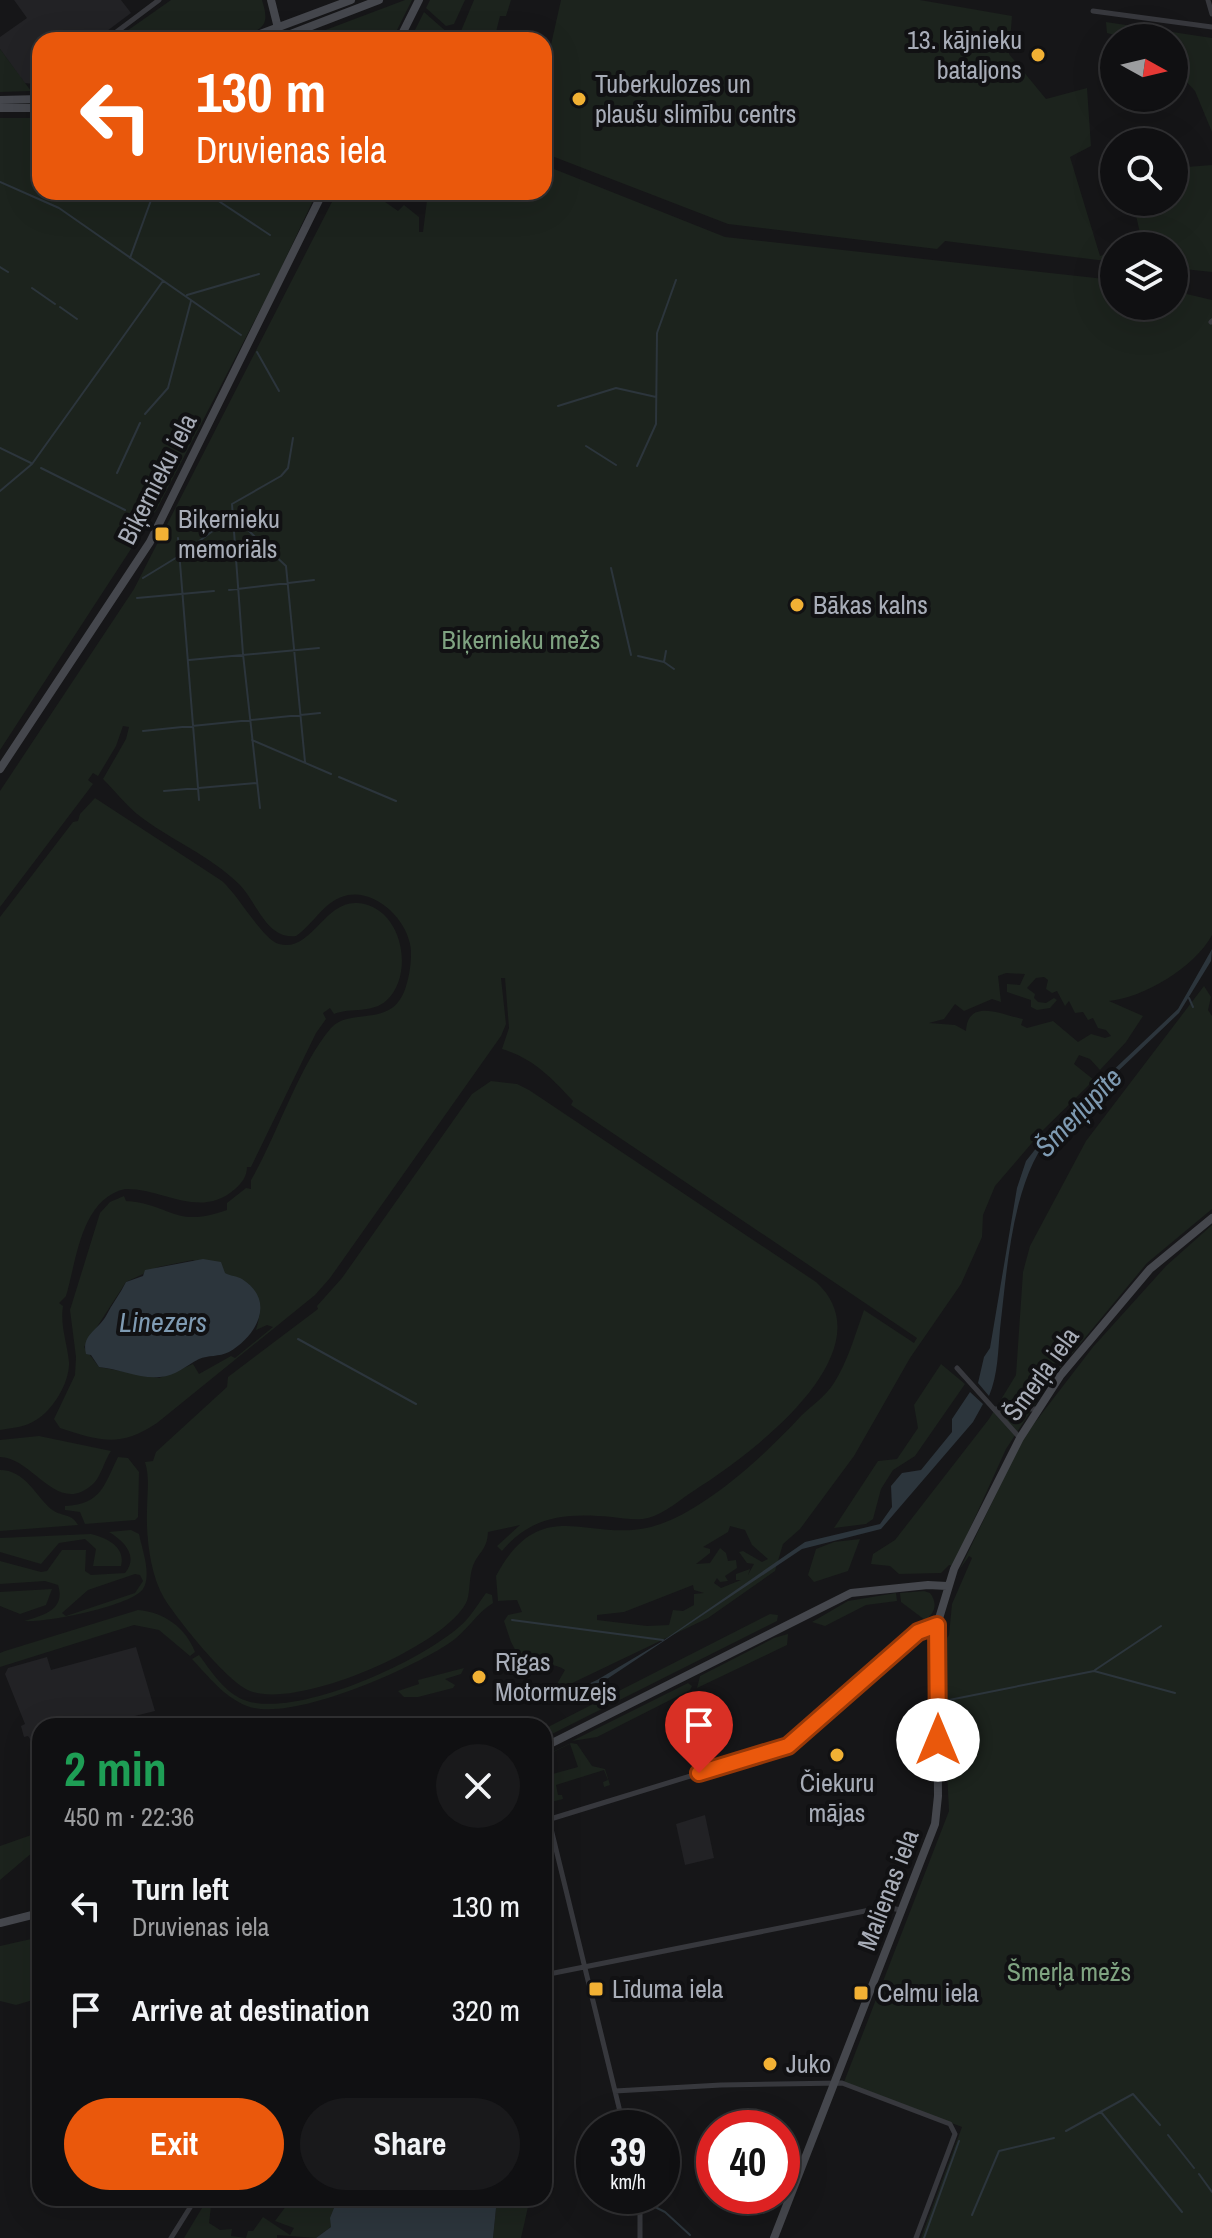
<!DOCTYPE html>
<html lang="en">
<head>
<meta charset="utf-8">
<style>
	:root { --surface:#101012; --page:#19191b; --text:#f1f3f6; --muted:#9c9d9f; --line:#303032; --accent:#ea580c }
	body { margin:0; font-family:"Archivo Narrow",sans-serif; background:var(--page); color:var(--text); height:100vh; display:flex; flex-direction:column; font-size:30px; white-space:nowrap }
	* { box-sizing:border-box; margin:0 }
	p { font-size:26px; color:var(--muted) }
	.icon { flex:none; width:44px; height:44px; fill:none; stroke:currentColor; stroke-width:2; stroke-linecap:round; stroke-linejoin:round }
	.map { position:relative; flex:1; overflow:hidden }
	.panel { position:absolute; left:32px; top:1718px; width:520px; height:488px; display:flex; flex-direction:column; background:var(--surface); border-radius:24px; box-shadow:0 8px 32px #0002,0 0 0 2px var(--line) }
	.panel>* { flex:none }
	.hud { position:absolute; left:32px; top:32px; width:520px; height:168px; border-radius:24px; box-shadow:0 8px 32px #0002,0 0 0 2px var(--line); background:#ea580c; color:#fff; overflow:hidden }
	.needle { width:52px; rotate:98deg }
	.buttons { position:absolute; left:1100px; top:24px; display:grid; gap:16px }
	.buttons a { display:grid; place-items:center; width:88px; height:88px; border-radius:50%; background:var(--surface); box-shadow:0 8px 32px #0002,0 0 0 2px var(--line); font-size:40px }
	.speed { position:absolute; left:576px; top:2110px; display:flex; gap:16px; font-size:40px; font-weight:700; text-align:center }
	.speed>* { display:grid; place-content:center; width:104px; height:104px; border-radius:50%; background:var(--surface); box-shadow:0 8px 32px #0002,0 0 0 2px var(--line); line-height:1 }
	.speed small { font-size:20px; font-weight:400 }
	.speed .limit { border:12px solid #d22; background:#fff; color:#111 }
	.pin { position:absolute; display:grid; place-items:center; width:68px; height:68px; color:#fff; margin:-82px -34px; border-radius:50% 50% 50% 0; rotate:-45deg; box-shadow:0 0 8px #0007 }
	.pin .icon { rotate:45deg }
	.me { position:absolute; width:88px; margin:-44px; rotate:0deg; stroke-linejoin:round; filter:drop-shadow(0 0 6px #0008) }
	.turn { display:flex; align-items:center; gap:28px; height:168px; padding:0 32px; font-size:36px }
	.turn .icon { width:104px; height:104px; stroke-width:2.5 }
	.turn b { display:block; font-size:56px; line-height:68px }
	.round { display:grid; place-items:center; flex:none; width:84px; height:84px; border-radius:42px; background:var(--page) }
	.headline { display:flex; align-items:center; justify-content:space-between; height:136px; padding:0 32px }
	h1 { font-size:48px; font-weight:700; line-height:60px; color:#1e9e55 }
	.action { display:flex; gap:16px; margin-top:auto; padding:16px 32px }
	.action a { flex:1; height:92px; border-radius:48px; background:var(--accent); color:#fff; font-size:32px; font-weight:700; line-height:92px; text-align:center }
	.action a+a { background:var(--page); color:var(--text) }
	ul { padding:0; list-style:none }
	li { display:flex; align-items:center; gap:24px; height:104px; padding:0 32px }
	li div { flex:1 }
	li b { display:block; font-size:30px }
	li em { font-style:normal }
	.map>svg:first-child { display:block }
</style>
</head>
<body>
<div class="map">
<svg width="1212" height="2238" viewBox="0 0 1212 2238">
	<rect width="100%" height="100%" fill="#161618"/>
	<path fill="#222225" d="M 14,0 L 121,0 L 131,13 L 95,40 L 40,40 L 40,80 L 34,84 L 24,83 L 0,49 L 0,37 L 27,18 Z
		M 136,1647 L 155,1711 L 94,1726 L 40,1726 L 40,1744 L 35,1746 L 28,1736 L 24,1737 L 21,1726 L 25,1724 L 5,1674 L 8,1668 L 47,1657 L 51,1670 Z
		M 705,1815 L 714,1858 L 685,1865 L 676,1824 Z"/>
	<path fill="#1c231d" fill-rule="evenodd" d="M 171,0 L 262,0 C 264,7 268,18 263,25 C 244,50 145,40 114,40 Z
		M 405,0 L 412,0 L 392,40 L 299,40 Z
		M 430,0 L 465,0 L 454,24 L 446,26 L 426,8 Z
		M 474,0 L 511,0 L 506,16 L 500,16 L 494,40 L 464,40 L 467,34 L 461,31 Z
		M 561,0 L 920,0 L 1012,16 L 1009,54 L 1046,99 L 1087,88 L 1091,146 L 1070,157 L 1100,256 L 1114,252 L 1114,262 L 945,241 L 937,249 L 728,224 L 544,153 L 544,76 Z
		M 424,12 L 449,34 L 448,40 L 410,40 Z
		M 1106,22 L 1212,38 L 1212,132 L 1195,91 L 1174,68 L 1174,38 L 1126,38 L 1107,33 Z
		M 0,49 L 31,91 L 0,92 Z
		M 0,118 L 40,118 L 40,192 L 317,192 L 274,283 L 157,509 L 0,750 Z
		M 544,165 L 725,237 L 1114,280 L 1114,306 L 1174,306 L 1174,291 L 1212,300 L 1212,935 C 1195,967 1143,998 1109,1001 L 1143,1016 L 1126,1042 L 1100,1070 L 1090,1059 L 1079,1055 L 1074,1064 L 1094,1080 L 1043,1130 L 995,1186 L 983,1215 L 982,1237 L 961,1284 L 910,1358 L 854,1456 L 800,1529 L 783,1544 L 775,1571 L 708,1618 L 566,1686 L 557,1684 L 565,1670 C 553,1661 539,1666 526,1670 L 511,1642 L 504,1621 L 508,1615 L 522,1612 L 517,1600 L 498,1601 L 496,1576 C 541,1492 588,1543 651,1527 C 703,1513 765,1455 801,1416 C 812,1405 825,1397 834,1383 C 848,1361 855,1335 864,1310 L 914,1343 L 917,1338 L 571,1105 L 573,1101 C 552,1078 533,1058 502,1049 L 509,1028 L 505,978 L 501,978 L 506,1024 L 501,1036 L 330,1278 L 315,1295 L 157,1423 C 119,1448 101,1441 60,1428 L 54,1419 L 75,1375 L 76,1357 L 70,1310 L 100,1213 L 110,1202 L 124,1196 L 126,1201 C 172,1204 173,1229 227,1210 L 227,1203 L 246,1188 L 251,1189 L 251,1180 C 277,1136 299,1065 331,1028 C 350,1007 389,1028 404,992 C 409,980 413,957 410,944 C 405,918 376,890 348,895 C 324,900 315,923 296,936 C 267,940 257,903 240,885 C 210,855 170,840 137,814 C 126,805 114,790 103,779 L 126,739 L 129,727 L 123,726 L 116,746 L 98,776 L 93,773 L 88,780 L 93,784 L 0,907 L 0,791 L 134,589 L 337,192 L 371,192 L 398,211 L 404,205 L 419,217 L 419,232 L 423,232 L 428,192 L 544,192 ZM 1006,973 L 1025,974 L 1020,985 L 1007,984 L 1007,992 L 1031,1000 L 1031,1007 L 1037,1010 L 1050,1008 L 1057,1000 L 1054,998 L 1046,1003 L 1038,1002 L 1034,998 L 1035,994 L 1027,988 L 1036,978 L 1044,977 L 1048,980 L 1046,989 L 1052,993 L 1057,991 L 1065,1006 L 1069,1001 L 1075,1013 L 1083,1012 L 1088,1020 L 1093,1018 L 1098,1028 L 1106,1030 L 1111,1036 L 1105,1038 L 1091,1034 L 1078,1042 L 1053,1021 L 1027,1028 L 1021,1025 L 1023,1019 C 1002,1015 968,997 966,1031 L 955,1025 L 929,1023 L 944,1019 L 955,1004 L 964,1011 L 992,999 L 1001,1002 L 998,976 ZM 193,1260 C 206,1264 217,1270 228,1275 C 256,1289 266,1297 256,1330 L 267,1325 L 273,1327 L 235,1358 L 231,1356 L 199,1374 L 193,1364 L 159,1378 L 99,1367 L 84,1347 L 126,1282 L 158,1267 ZM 730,1526 L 745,1530 L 752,1545 L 768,1559 L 762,1562 L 743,1551 L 739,1552 L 747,1563 L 754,1564 L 748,1575 L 750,1569 L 736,1574 L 736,1580 L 741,1580 L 721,1588 L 714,1583 L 717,1578 L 720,1582 L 728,1581 L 725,1576 L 737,1568 L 736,1560 L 728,1561 L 726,1553 L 720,1548 L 710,1563 L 696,1564 L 710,1553 L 710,1549 L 703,1547 L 728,1532 ZM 693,1585 L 694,1590 L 704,1593 L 694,1594 L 694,1605 L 683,1611 L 673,1610 L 669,1625 L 647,1626 L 597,1620 L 597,1615 L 624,1612 Z
		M 1212,165 L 1212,272 L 1174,268 L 1174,246 L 1132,246 L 1142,242 L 1133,202 L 1174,202 L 1174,168 Z
		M 95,798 L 222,881 C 239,896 263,940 279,944 C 311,953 324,901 357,903 C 401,905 416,972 387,1000 C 372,1014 352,1007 334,1014 L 330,1008 L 323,1013 L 326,1019 L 316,1033 L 251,1167 L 247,1167 C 247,1176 242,1183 235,1189 C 200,1220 163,1188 125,1189 C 81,1199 77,1259 66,1296 L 59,1303 L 63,1306 C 60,1326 67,1342 69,1362 C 70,1382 53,1410 36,1420 C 26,1427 12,1428 0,1430 L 0,917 L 73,822 L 78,821 L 80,814 Z
		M 1204,986 L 1211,997 L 1208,1010 L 1212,1016 L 1212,1209 L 1147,1263 L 1055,1374 L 1006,1449 L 953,1566 L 949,1565 L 941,1573 L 899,1574 L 890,1566 L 871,1564 L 873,1554 L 895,1540 L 989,1419 L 1016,1375 L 1023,1272 L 1030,1246 L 1086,1141 Z
		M 491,1081 L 517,1084 L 529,1090 L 816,1282 C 892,1351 746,1458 695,1490 C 681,1499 664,1514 648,1518 C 637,1521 623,1518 612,1517 C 567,1513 532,1515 502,1551 L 497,1546 L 520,1525 L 488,1532 C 487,1552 477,1552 472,1569 C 469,1579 470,1596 466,1603 C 443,1647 297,1710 250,1691 C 228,1683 177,1619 164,1598 C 150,1574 146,1537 147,1510 C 147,1493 150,1478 145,1462 L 153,1461 L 156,1452 L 227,1387 L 228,1377 L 318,1309 L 317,1306 L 342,1278 L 472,1094 Z
		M 1212,1225 L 1212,2238 L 921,2238 L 962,2127 L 844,2082 L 949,1811 L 942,1669 L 946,1655 L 943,1645 L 949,1635 L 952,1604 L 972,1558 L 969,1556 L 960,1569 L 1023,1438 L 1093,1347 L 1166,1266 Z
		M 941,1364 L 965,1384 L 915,1456 L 893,1470 L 881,1489 L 873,1519 L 866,1524 L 834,1528 L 878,1461 L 897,1459 L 918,1428 L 914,1405 Z
		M 39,1436 L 111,1451 C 104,1461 101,1477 93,1484 C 57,1517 34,1458 0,1457 L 0,1440 Z
		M 118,1457 L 128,1458 L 139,1472 L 138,1517 L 135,1520 L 85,1524 L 80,1512 L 65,1510 L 65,1506 C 102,1504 104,1485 118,1457 Z
		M 0,1470 C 25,1470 35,1495 51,1509 C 61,1517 72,1513 78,1525 L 0,1531 Z
		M 131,1530 L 139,1534 C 142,1549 152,1575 143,1589 C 131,1606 46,1623 24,1621 C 43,1615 66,1610 58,1585 L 45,1581 L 0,1584 L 0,1561 L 41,1572 L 47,1571 L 62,1550 L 86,1550 L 85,1571 L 91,1575 L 125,1573 C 139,1556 124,1541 109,1532 ZM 135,1574 L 140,1575 L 143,1581 L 135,1593 L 66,1616 L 62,1613 L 88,1590 Z
		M 91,1534 C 107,1538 126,1547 121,1566 L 93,1566 L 96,1549 L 85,1539 L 59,1543 L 41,1564 L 0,1552 L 0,1538 Z
		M 860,1539 L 848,1571 L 814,1582 L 808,1575 L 816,1549 L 834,1542 Z
		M 52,1589 L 46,1605 L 20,1614 L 0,1606 L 0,1592 Z
		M 924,1591 L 930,1593 C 938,1603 935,1614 925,1620 L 901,1602 L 900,1593 Z
		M 486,1593 L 492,1595 L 493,1603 C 476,1613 466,1633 448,1644 C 410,1669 291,1723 247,1706 C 224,1697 208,1676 192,1659 L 199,1655 C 212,1672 225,1694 247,1701 C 300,1717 419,1662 459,1627 C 470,1618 478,1604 486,1593 Z
		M 896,1593 L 897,1601 L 866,1605 L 825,1626 L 812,1622 L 848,1601 Z
		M 138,1610 C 164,1612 186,1628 195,1652 L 190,1656 L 159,1630 L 134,1625 L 0,1667 L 0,1653 L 5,1651 Z
		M 770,1614 L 778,1615 L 777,1621 L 544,1738 L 544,1731 L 550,1726 Z
		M 788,1634 L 787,1645 L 697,1688 L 700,1676 L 774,1638 Z
		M 464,1668 L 461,1674 L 445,1679 L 455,1685 L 453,1688 L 418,1697 L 404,1697 L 398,1691 L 419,1684 L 418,1680 Z
		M 688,1683 L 692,1686 L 690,1690 L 597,1737 L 572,1741 Z
		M 571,1743 L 577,1744 L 592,1766 L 605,1769 L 610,1785 L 604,1787 L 603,1782 L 608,1780 L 604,1770 L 556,1785 L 558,1795 L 562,1795 L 563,1799 L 551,1802 L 544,1769 L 547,1768 L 549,1775 L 578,1767 L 570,1744 L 545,1756 L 544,1766 L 544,1756 Z
		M 37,1833 L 40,1833 L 40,1846 L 0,1880 L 0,1846 Z
		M 40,1937 L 40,1972 L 33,2000 L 16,2005 L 0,2001 L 0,1946 Z
		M 208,2198 L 212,2198 L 209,2223 L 220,2230 L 232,2229 L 231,2236 L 246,2238 L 248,2231 L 253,2231 L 263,2217 L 290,2235 L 294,2228 L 275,2221 L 292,2198 L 338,2198 L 331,2227 L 316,2238 L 277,2235 L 277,2238 L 184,2238 Z
		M 497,2198 L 530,2198 L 521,2238 L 493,2238 Z"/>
	<path fill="#2c353c" d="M 1212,949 L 1211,961 L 1179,1013 L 1049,1137 C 1012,1183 1007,1270 1000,1329 C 998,1351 998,1375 989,1396 L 978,1383 L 984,1357 L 990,1348 L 1017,1188 L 1026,1161 L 1053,1127 L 1178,1009 Z
		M 203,1259 L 221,1262 L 225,1273 C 230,1276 237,1276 242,1279 C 277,1301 256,1337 229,1352 C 219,1357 208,1355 199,1359 C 185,1366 176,1376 160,1377 C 140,1379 119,1369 99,1367 L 91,1355 L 86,1354 C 81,1335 98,1330 106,1316 C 112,1304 120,1294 126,1282 L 143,1276 L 145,1270 Z
		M 970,1392 L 983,1404 L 973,1422 L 881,1529 L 802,1549 L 607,1679 L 563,1699 L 562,1696 L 597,1680 L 661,1642 L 805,1542 L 880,1524 L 892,1507 L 891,1486 L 902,1473 L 921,1470 L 952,1432 L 952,1419 Z
		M 338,2198 L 497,2198 L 493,2238 L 316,2238 L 331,2227 L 330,2218 Z"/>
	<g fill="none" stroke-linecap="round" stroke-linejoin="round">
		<path stroke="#2c353c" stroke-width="2" d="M 0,182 L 59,208 L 241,335
			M 205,192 L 270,235
			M 130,258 L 154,192
			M 0,267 L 8,272
			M 32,288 L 55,304
			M 187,295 L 259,274
			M 60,307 L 77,319
			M 257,352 L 279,391
			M 558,406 L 616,388 L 656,397
			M 145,414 L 168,388 L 191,301
			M 586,446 L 616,465
			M 0,448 L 31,463
			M 637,466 L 656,424 L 657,333 L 676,280
			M 41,468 L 125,510
			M 117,473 L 140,423
			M 0,491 L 32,464 L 163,281
			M 178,538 L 199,800
			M 611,568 L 631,655
			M 143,578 L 179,556 L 233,516 L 286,566 L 305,762
			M 229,590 L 314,580
			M 137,598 L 214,591
			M 638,656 L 664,662 L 674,669
			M 189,660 L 319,648
			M 664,662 L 666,651
			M 143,731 L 320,713
			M 252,740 L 331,774
			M 339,777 L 396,801
			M 164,791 L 257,783
			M 260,808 L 243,654 L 232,504 L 281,476 L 288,468 L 293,438
			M 1189,998 L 1193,1007
			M 298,1339 L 416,1404
			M 512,1620 L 663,1640
			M 1095,1670 L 1161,1626
			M 944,1701 L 1094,1671 L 1175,1693
			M 1101,2112 L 1182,2212
			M 1066,2131 L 1133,2094 L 1160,2125
			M 1168,2135 L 1194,2168
			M 1199,2174 L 1212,2192
			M 611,2196 L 615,2197
			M 653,2206 L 665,2212 L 690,2235
			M 972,2215 L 999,2151 L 1054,2138
			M 924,2238 L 959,2141"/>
		<path stroke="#37383d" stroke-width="5" d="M 1208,0 L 1212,14
			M 1093,11 L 1212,27
			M 115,33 L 159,0
			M 1211,322 L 1212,321
			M 957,1368 L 1020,1438
			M 994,1409 L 1038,1409
			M 544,1800 L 624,2128
			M 544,1821 L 788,1746 L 918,1632 L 929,1626 L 937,1625
			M 544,1975 L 885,1907 L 901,1910
			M 615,2091 L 721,2085 L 842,2083 L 950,2124 L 955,2134 L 916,2238
			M 640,2196 L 640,2238
			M 239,2198 L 243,2201 L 251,2198
			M 171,2238 L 196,2198"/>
		<path stroke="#45474d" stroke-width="8" d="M 271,0 L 279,32
			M 244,40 L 351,0
			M 275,40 L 379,0
			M 399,40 L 419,0
			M 0,100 L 40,99
			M 0,108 L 40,108
			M 0,769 L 150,542 L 323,192
			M 544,1747 L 851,1593 L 928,1585 L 947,1586
			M 0,1923 L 40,1913
			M 774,2238 L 935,1824 L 938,1796 L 937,1625 L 954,1569 L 1020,1438 L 1060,1376 L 1150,1269 L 1212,1218"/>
	</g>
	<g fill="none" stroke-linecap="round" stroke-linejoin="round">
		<g stroke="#983908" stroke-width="20">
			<path id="route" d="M 699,1773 L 788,1746 L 918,1632 L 937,1625 L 938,1740"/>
		</g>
		<use href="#route" stroke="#ea580c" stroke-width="14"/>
	</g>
	<g fill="#f2b134" stroke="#111113" stroke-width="3">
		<circle cx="1038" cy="55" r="8"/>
		<circle cx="579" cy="99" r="8"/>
		<rect x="154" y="526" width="16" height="16" rx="4"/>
		<circle cx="797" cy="605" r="8"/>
		<circle cx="479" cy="1677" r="8"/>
		<circle cx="837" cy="1755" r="8"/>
		<rect x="588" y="1981" width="16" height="16" rx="4"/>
		<rect x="853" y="1985" width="16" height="16" rx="4"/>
		<circle cx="770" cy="2064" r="8"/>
	</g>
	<g text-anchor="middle" stroke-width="8" stroke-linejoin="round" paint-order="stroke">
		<g font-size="26" fill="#a8adb8" stroke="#111113" text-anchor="start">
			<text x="1022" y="49" text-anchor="end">13. kājnieku<tspan x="1022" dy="30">bataljons</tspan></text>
			<text x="595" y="93">Tuberkulozes un<tspan x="595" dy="30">plaušu slimību centrs</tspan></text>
			<text x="178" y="528">Biķernieku<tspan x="178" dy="30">memoriāls</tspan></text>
			<text x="813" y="614">Bākas kalns</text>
			<text x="495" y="1671">Rīgas<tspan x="495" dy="30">Motormuzejs</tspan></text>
			<text x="837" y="1792" text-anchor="middle">Čiekuru<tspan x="837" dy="30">mājas</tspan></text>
			<text x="612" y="1998">Līduma iela</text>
			<text x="877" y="2002">Celmu iela</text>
			<text x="786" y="2073">Juko</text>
		</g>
		<g font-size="26" fill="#a8adb8" stroke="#111113">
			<text transform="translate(157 479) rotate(-63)" y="9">Biķernieku iela</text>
			<text transform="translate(1041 1374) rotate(-54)" y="9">Šmerļa iela</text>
			<text transform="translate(888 1890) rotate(-69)" y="9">Malienas iela</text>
		</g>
		<g font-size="26" fill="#7fa381" stroke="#111113">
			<text x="521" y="649">Biķernieku mežs</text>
			<text x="1069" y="1981">Šmerļa mežs</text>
		</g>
		<g font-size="28" font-style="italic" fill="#7f9bb3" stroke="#111113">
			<text transform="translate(1078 1112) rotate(-46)" y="10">Šmerļupīte</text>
			<text x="163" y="1332">Linezers</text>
		</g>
	</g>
</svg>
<div class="buttons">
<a><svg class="needle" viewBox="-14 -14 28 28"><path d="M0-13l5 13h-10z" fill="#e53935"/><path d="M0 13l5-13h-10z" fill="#9c9d9f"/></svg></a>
<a><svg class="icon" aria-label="search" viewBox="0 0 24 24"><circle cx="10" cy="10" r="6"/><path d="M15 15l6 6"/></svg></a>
<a><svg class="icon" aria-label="layers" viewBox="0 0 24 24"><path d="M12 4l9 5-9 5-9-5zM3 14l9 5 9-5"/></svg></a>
</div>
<div class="speed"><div>39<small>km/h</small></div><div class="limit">40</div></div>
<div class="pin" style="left:699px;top:1773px;background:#d93025"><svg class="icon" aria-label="arrive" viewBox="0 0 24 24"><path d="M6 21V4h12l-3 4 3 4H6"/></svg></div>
<svg class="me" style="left:938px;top:1740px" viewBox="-20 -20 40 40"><circle r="19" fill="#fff"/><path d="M0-13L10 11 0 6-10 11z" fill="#ea580c"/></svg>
<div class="hud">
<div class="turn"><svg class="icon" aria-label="left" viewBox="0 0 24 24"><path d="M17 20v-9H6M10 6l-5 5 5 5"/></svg><div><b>130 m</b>Druvienas iela</div></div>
</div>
<section class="panel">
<div class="headline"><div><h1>2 min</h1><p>450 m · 22:36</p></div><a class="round"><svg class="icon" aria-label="close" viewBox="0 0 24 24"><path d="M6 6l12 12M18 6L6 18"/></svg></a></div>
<ul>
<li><svg class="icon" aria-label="left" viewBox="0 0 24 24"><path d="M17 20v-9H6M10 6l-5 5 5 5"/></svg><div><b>Turn left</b><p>Druvienas iela</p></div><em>130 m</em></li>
<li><svg class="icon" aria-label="arrive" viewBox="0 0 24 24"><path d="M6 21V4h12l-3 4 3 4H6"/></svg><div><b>Arrive at destination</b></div><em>320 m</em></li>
</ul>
<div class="action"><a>Exit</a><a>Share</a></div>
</section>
</div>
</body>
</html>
